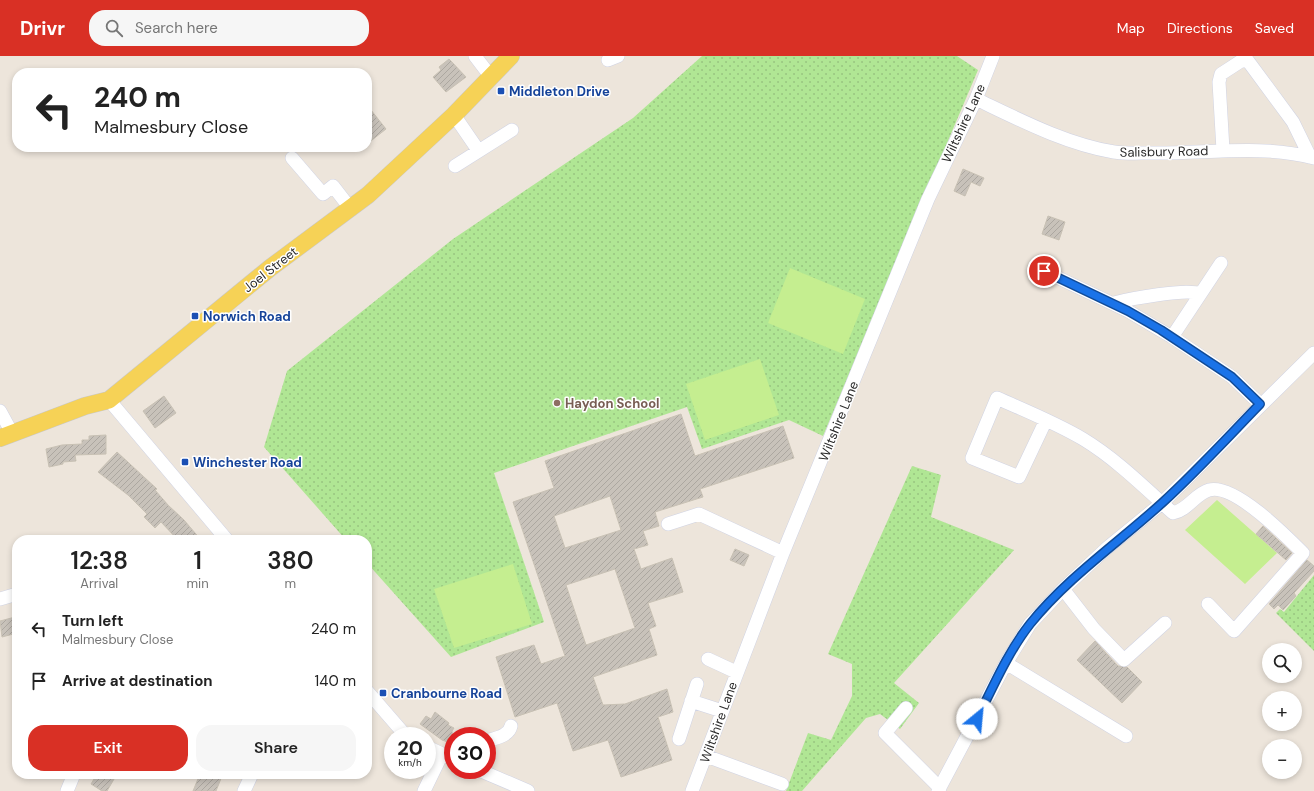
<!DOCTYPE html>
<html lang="en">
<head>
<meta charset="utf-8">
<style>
	:root { --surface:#fff; --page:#f6f6f6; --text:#222; --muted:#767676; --accent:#d93025 }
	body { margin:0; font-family:"DM Sans",sans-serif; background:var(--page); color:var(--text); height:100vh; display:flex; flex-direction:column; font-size:15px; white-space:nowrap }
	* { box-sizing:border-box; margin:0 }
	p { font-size:13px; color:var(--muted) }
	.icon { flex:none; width:22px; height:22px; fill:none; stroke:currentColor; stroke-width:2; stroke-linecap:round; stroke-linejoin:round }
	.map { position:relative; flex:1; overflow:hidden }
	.drawer { position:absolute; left:12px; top:479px; width:360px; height:244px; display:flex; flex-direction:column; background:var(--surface); border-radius:16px; box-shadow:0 2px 6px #0003 }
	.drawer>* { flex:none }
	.banner { position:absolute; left:12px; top:12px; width:360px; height:84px; border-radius:16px; box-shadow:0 2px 6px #0003; background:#fff; color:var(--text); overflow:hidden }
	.buttons { position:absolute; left:1262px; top:587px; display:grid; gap:8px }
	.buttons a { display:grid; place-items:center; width:40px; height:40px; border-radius:50%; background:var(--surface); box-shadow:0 2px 6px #0003; font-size:20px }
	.speed { position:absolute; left:384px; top:671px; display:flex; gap:8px; font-size:20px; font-weight:700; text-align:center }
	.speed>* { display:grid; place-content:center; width:52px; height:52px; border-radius:50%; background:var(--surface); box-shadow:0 2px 6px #0003; line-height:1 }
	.speed small { font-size:10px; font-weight:400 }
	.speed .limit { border:6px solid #d22; background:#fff; color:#111 }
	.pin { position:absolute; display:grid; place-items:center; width:34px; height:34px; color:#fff; margin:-17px; border:2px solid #fff; border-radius:50%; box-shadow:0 1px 4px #0007 }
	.me { position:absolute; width:44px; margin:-22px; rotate:28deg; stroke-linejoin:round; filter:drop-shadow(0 0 3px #0008) }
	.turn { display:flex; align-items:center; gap:14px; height:84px; padding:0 16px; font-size:18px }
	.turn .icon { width:52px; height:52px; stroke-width:2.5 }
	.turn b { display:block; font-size:28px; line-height:34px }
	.eta { display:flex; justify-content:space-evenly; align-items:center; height:68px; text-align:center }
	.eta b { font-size:24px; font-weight:600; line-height:28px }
	.button { display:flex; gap:8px; margin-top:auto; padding:8px 16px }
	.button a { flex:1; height:46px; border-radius:16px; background:var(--accent); color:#fff; font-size:16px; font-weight:600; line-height:46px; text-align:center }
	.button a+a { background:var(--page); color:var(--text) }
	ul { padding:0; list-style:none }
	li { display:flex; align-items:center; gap:12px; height:52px; padding:0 16px }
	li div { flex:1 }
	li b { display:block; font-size:15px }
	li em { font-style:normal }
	header { display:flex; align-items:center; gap:24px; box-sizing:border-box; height:56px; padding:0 20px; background:var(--accent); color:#fff }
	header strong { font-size:19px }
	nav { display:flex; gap:22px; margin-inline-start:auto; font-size:14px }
	.search { width:280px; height:36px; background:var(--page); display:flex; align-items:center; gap:10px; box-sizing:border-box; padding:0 14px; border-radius:16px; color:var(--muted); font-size:15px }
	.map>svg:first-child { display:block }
</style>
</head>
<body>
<header>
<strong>Drivr</strong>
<div class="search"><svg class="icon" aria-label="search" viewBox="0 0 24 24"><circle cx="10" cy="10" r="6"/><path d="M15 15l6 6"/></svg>Search here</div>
<nav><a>Map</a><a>Directions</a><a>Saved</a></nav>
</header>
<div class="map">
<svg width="1314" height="735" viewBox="0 0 1314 735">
	<defs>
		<pattern id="park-dots" width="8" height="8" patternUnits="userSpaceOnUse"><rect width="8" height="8" fill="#b0e694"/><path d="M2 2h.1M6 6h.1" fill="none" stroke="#98c580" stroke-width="1.8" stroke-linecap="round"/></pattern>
		<pattern id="building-hatch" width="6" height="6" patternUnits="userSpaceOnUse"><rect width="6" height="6" fill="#c8c2ba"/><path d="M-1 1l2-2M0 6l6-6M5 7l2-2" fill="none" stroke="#aca7a0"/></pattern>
	</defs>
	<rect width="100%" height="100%" fill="#ede5db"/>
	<path fill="url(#park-dots)" d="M 702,0 L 957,0 L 978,14 L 823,380 L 789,364 L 702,393 L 687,351 L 494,417 L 544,566 L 451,601 L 367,507 L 367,484 L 346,484 L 264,391 L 287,315 L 453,183 L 633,62 Z
		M 912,410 L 941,419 L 931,461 L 1014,494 L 894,627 L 919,647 L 900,673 L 880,658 L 866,662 L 802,735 L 786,735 L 808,677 L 831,684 L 852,640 L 852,608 L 828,598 Z
		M 1314,519 L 1314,595 L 1276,557 L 1280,553 L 1284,556 Z"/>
	<path fill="#c5ee90" d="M 790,212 L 865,243 L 843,298 L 768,267 Z
		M 760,303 L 779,359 L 705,384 L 686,328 Z
		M 1217,444 L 1277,497 L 1245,528 L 1185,474 Z
		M 513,508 L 532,568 L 454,592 L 434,533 Z"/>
	<path fill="url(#building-hatch)" stroke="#c8c1b4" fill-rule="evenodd" d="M 449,3 L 466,21 L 446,36 L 433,21 L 441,14 L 439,11 Z
		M 367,49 L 386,73 L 367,88 Z
		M 963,113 L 984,122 L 980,130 L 971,126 L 965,140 L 954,135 Z
		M 1048,160 L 1065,166 L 1059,184 L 1042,178 Z
		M 164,340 L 176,357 L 155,372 L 143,355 Z
		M 681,358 L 695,400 L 783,370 L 794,402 L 700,433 L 703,441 L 655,456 L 659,470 L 643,475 L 648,489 L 634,493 L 641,513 L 672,502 L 683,536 L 648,547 L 656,570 L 649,573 L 657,599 L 593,621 L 603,649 L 625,648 L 667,633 L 673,656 L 658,661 L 672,704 L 621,721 L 608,684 L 573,695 L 557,647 L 515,661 L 496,601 L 534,589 L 541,608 L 565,600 L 513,446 L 554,432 L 545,405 ZM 610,440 L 621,474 L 565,492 L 554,460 ZM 615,513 L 635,572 L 586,589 L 566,529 Z
		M 106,379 L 106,398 L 75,399 L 76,405 L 63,406 L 63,408 L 49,411 L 46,393 L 62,389 L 82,388 L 82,384 L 89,384 L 89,380 Z
		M 117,396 L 157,433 L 155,434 L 168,449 L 184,464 L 201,484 L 178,484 L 161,466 L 155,472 L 144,461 L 147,458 L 128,439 L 98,416 Z
		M 1263,470 L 1292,497 L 1286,504 L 1256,478 Z
		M 735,493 L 749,499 L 744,510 L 730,504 Z
		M 1307,504 L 1314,510 L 1314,515 L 1294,537 L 1296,540 L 1283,554 L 1278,549 L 1274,553 L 1269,548 Z
		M 15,561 L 17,577 L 2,581 L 0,565 Z
		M 1095,585 L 1118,610 L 1127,611 L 1142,626 L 1122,647 L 1077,604 Z
		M 435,656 L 449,667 L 448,669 L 454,672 L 452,675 L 453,688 L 442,684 L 420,668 L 426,660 L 431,663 Z
		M 97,718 L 117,718 L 107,735 L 102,735 L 91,728 Z
		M 200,718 L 217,718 L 222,720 L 216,735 L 193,735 Z"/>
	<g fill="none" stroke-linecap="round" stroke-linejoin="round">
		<g stroke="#d0d3e3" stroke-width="14">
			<path id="minor" d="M 475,0 L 491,21
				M 608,4 L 618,0
				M 976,43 C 1020,64 1066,88 1114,96 C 1126,98 1139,97 1151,97 C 1205,98 1261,88 1314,102
				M 454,59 L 478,94
				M 1223,94 L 1219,26 L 1221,18 L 1241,5 L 1248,5 L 1293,66 L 1310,101
				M 292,102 L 323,138 L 333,130 L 350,152
				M 455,110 L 512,74
				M 1044,215 L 1128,255 L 1172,281 L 1232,321 L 1260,348
				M 1114,247 C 1129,243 1187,232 1200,238
				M 1172,281 L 1221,207
				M 109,344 L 227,484
				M 0,355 L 12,377
				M 1046,364 L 1019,421 L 972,402 L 997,342 C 1026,355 1056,367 1083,383 C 1116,403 1144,431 1173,457 C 1188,454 1195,438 1209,434 C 1234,427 1286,480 1303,497 L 1234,575 L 1208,548
				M 668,468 L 699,458 L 783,497
				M 1063,533 L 1094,573 L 1124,604 L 1165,567
				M 0,543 L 17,538
				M 708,603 L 736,616
				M 1006,607 L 1126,680
				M 367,635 L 406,680
				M 691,645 L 722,655
				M 906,652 L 885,677 L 940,732
				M 679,683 L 697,628
				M 487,685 C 496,682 509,680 511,670
				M 427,691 L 453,703
				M 706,700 L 782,728
				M 479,714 L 528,735
				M 67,735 L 74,718
				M 244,735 L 252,718
				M 424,735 L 442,698
				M 692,735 L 783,497 L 928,143 L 976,43 L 993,0
				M 938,735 L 1006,607 L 1030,568 L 1063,533 L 1107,492 L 1162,447 L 1314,297"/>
		</g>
		<g stroke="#c8c8c8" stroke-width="18">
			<path id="major" d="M 0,382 L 85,350 L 109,344 L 270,212 L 368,139 L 454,59 L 511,0"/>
		</g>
		<use href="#minor" stroke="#fff" stroke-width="13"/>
		<use href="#major" stroke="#f6d256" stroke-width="17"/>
	</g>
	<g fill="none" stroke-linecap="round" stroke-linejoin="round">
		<g stroke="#114b97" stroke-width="10">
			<path id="route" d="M 977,663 C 993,631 1008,596 1030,568 C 1068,521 1118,487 1162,447 C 1196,416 1228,381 1260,348 L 1232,321 L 1161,274 L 1128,255 L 1044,215"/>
		</g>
		<use href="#route" stroke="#1a73e8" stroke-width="7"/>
	</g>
	<g fill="#1a4fb4" stroke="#fff" stroke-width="1.5">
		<rect x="497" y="31" width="8" height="8" rx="2"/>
		<rect x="191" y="256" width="8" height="8" rx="2"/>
		<rect x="181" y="402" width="8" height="8" rx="2"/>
		<rect x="379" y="633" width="8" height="8" rx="2"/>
	</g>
	<circle fill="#8d6e63" stroke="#fff" stroke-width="1.5" cx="557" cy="347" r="4"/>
	<g text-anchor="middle" stroke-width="3" stroke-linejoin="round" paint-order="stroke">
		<g font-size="13" font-weight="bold" fill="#164399" stroke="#fff" text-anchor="start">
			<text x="509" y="40">Middleton Drive</text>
			<text x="203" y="265">Norwich Road</text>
			<text x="193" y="411">Winchester Road</text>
			<text x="391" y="642">Cranbourne Road</text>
		</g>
		<g font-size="13" fill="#2a2a2a" stroke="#fff">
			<text transform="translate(963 67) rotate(-65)" y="5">Wiltshire Lane</text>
			<text transform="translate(1164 95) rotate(-1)" y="5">Salisbury Road</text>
			<text transform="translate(270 213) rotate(-38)" y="5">Joel Street</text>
			<text transform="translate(838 365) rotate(-68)" y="5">Wiltshire Lane</text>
			<text transform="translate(718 666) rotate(-70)" y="5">Wiltshire Lane</text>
		</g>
		<g font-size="13" font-weight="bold" fill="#785e54" stroke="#fff" text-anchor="start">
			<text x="565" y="352">Haydon School</text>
		</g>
	</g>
</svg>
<div class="buttons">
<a><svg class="icon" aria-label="search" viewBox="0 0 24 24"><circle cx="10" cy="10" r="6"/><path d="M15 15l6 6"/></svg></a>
<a>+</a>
<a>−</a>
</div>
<div class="speed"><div>20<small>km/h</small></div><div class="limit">30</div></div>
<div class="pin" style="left:1044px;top:215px;background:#d93025"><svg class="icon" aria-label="arrive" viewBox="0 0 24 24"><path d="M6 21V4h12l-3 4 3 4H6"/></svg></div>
<svg class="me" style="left:977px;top:663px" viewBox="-20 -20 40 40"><circle r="19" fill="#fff"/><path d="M0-13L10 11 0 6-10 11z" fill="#1a73e8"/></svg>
<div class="banner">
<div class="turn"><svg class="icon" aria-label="left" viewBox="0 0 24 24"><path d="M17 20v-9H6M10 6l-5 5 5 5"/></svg><div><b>240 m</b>Malmesbury Close</div></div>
</div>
<section class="drawer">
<div class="eta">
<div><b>12:38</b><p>Arrival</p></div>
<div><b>1</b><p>min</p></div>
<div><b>380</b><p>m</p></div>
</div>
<ul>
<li><svg class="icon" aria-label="left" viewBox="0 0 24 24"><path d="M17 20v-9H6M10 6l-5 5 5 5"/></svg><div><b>Turn left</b><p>Malmesbury Close</p></div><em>240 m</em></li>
<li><svg class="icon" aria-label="arrive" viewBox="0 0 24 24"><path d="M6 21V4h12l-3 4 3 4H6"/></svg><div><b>Arrive at destination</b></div><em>140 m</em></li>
</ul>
<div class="button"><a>Exit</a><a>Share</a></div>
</section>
</div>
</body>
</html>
